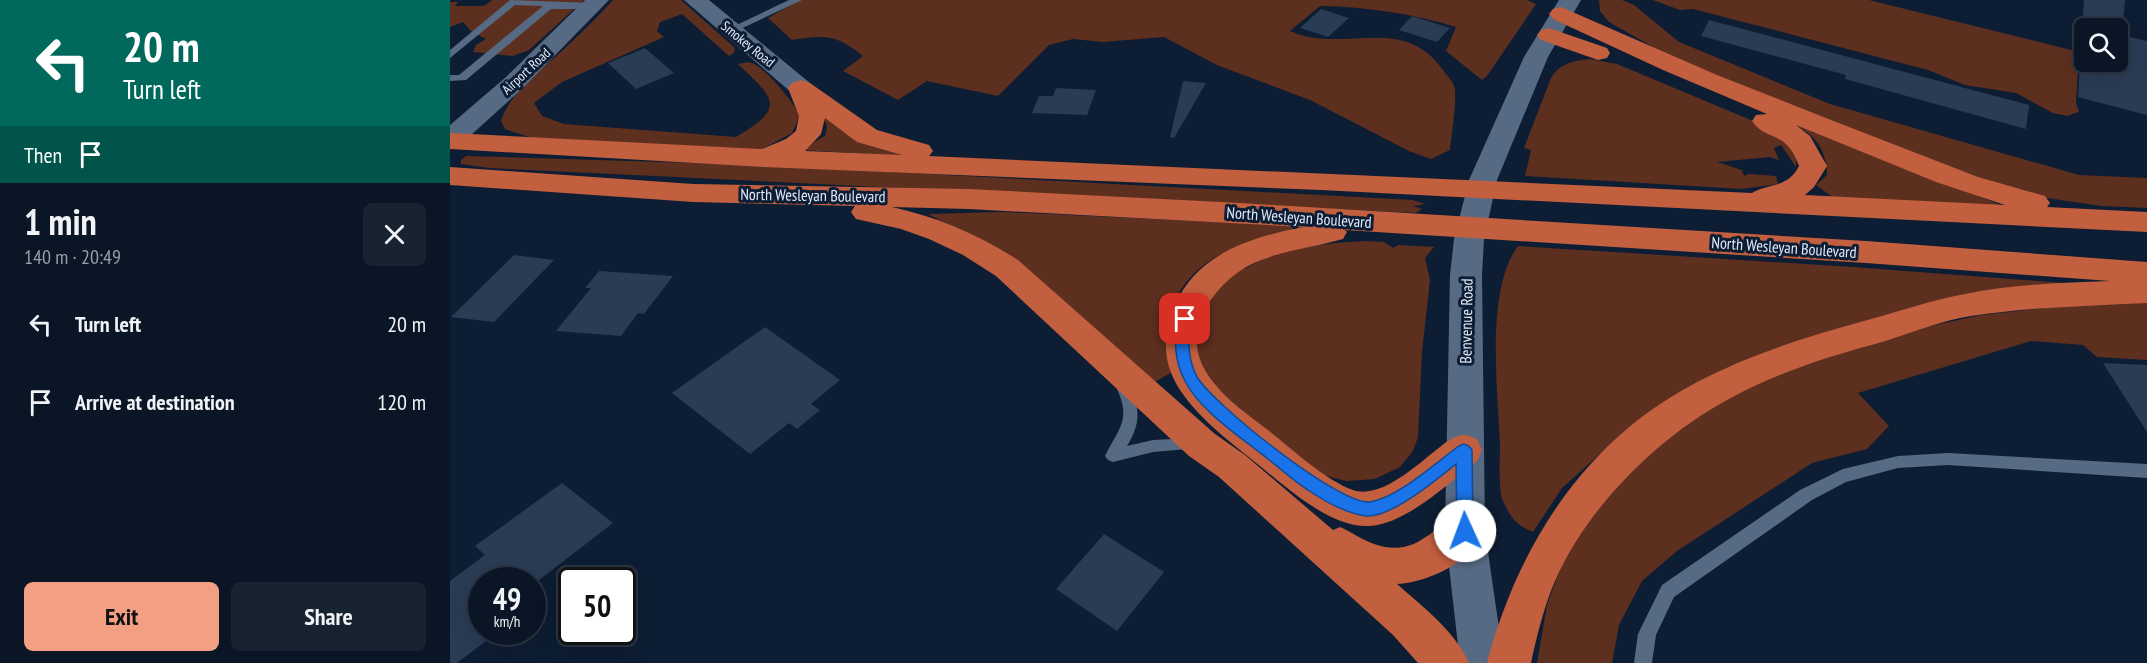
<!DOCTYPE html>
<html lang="en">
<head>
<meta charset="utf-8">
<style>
	:root { --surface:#0a1626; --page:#182332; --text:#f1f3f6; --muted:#999fa7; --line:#2a3543; --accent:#f39f83 }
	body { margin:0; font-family:"PT Sans Narrow",sans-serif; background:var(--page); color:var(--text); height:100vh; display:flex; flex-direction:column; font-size:22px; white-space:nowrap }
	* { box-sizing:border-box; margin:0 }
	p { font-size:20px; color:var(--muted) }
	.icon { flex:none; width:33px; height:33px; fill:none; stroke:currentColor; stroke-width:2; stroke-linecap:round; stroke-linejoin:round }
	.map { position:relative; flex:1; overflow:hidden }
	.side { display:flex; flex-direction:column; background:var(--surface); width:450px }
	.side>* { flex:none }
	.top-card { background:#00695c; color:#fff; overflow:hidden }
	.buttons { position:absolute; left:1624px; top:18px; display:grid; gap:12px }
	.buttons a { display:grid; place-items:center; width:54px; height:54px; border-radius:9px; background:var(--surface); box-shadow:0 6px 24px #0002,0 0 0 2px var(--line); font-size:30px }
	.speed { position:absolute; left:18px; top:567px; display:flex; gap:12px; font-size:30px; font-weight:700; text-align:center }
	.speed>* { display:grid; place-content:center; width:78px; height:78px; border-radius:50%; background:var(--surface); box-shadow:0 6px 24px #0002,0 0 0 2px var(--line); line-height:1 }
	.speed small { font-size:15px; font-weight:400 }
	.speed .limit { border:3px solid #111; border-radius:9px; background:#fff; color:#111 }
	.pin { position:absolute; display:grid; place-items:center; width:51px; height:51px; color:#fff; margin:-26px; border-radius:12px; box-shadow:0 3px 9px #0006 }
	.me { position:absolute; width:66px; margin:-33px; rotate:358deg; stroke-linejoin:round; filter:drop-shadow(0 0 4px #0008) }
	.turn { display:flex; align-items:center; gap:21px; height:126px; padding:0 24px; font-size:27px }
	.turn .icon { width:78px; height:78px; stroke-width:2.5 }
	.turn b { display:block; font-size:42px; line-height:51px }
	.then { display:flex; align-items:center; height:57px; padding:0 24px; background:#0003; gap:12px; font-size:22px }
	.round { display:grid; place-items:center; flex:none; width:63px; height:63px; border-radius:9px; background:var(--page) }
	.overview { display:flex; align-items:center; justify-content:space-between; height:102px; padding:0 24px }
	h1 { font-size:36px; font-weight:700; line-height:45px }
	.cta { display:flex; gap:12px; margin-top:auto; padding:12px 24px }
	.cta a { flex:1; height:69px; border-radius:9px; background:var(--accent); color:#111; font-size:24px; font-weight:700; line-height:69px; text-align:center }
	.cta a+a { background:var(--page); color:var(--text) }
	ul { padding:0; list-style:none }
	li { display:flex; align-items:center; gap:18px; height:78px; padding:0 24px }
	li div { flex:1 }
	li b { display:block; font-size:22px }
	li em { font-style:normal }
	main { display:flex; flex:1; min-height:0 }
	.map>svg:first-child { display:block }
</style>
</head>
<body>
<main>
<section class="side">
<div class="top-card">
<div class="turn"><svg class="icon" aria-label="left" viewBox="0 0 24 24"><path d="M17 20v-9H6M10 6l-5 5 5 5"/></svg><div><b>20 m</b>Turn left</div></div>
<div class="then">Then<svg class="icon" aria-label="arrive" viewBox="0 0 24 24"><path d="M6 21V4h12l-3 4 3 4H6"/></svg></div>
</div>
<div class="overview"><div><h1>1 min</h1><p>140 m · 20:49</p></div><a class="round"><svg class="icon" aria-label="close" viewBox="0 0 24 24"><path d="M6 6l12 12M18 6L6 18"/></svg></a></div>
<ul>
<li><svg class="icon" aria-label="left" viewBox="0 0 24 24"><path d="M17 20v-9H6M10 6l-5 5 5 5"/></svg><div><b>Turn left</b></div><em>20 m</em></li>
<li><svg class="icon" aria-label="arrive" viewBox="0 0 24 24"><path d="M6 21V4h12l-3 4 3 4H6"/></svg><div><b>Arrive at destination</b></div><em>120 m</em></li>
</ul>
<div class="cta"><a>Exit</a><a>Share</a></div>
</section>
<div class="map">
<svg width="1697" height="663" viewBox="0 0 1697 663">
	<rect width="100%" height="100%" fill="#0d1d33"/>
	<path fill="#5d2f1f" d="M 42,0 L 134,0 L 79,50 L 63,56 L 23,52 L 26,45 L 36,39 L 21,31 L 13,22 L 0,27 L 0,2 L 8,2 L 5,6 L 34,6 Z
		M 163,0 L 231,0 L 285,48 L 284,53 L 279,56 L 232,14 L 210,22 L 207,31 L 214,37 L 112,82 L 84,103 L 92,116 L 114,124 L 286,137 C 338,107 323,98 288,64 C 293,63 297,61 302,63 C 317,69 342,101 350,115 L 342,133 L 312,149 L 82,138 L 55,129 L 51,121 C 60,92 91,70 113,50 C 130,34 147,18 163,0 Z
		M 350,0 L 1077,0 L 1086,4 L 1037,76 L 1032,80 L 996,51 L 1006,27 C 960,13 918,7 870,6 L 840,31 C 893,55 952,12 993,70 C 997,76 1005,83 1005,90 C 1006,109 1002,130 1000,150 L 981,159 L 959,151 L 860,100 L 767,65 L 714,37 L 653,42 L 623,39 L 599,45 L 548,96 L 477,81 L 448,100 L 393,71 L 413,56 C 385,34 376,35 342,40 L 318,18 Z
		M 1149,0 L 1172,0 L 1184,5 L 1229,42 L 1380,104 L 1629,175 L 1697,178 L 1697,208 L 1651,206 L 1571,194 L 1233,64 L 1159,22 L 1150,11 Z
		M 1203,0 L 1419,0 L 1629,52 L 1626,103 L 1629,112 L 1617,116 L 1603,113 L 1566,93 L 1515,85 L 1478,70 L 1243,9 L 1230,10 Z
		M 1140,59 L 1167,64 L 1320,128 L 1332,137 L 1347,156 L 1346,167 L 1331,145 L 1324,148 L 1329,160 L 1320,157 L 1267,162 L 1292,170 L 1294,176 L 1299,174 L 1326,176 L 1328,184 L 1292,189 L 1075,176 L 1081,150 L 1074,148 L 1101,78 C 1110,63 1123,61 1140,59 Z
		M 373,115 L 412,142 L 457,156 L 350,150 L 375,136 L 377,127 Z
		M 1338,121 L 1413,148 L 1555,207 L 1393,200 L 1381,196 L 1366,185 L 1377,175 C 1376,146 1363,133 1338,121 Z
		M 16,156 L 309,165 L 963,200 L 975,204 L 963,206 L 972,209 L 966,213 L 39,168 L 11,164 L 11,160 Z
		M 553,212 L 857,226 C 803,239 738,253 720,314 C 714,337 713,350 722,372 L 703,383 L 537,245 L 478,214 Z
		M 916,241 L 934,242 L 943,248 L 948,245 L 984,247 L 975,258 L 980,280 L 972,352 L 968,437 L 963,451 L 950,467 L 925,479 L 896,481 L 873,475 L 809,425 L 759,381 L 746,352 L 748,323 L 761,294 L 787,272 L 820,256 L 850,248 L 884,243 Z
		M 1068,246 L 1403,267 L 1666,287 L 1530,295 L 1181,426 L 1112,488 L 1083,532 C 1067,526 1060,517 1053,501 C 1048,489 1050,459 1050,445 C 1048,392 1035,290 1068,246 Z
		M 1697,302 L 1697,360 L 1647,357 L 1633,345 L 1581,341 L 1408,393 L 1439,426 L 1417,449 L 1362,463 L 1227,551 L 1192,581 L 1169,625 L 1162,663 L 1087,663 L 1097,605 L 1127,522 L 1205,441 L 1267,403 L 1330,373 L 1467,329 L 1531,315 L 1614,306 Z"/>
	<path fill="#2a3b54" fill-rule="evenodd" d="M 1634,0 L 1675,0 L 1672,35 L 1697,41 L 1697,115 L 1628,97 ZM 1635,28 L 1668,28 L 1668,62 L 1635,62 Z
		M 871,9 L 899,18 L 878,37 L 850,28 Z
		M 962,16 L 1000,28 L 987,42 L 949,30 Z
		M 1259,20 L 1579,105 L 1576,129 L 1395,79 L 1396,75 L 1251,36 Z
		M 195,48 L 224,73 L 186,89 L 158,63 Z
		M 733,81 L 756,83 L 724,138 L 720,137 Z
		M 606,88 L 646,90 L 637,115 L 582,113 L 589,96 L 603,96 Z
		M 64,255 L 104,260 L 44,322 L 1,317 Z
		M 149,271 L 223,276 L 194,314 L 188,313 L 171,336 L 106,331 L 141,288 L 135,288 Z
		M 315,327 L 390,380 L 361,404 L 370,410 L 347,429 L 339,423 L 300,454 L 222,393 Z
		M 1653,363 L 1697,365 L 1697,432 Z
		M 112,483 L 163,523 L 89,580 L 32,580 L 32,625 L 24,632 L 48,632 L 7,663 L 0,663 L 0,581 L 35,555 L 25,546 Z
		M 654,534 L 714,572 L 667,631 L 606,589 Z"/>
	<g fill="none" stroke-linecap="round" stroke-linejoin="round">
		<path fill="#576a84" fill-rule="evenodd" d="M 60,0 L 143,3 L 148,6 L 143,9 L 101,9 L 16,80 L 0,81 L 0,75 L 9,75 L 93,6 L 65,5 L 0,58 L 0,50 Z
			M 339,0 L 352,0 L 284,32 L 276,30 Z
			M 672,379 L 677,381 C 690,405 692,422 677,446 L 703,440 L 744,438 L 749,440 L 751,444 L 749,448 L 703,452 L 663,462 L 658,460 L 655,456 C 670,426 682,419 665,385 L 667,381 Z
			M 1498,453 L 1697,464 L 1697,478 L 1498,465 L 1448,468 L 1396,482 L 1362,500 L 1224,597 L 1206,635 L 1202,663 L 1184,663 L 1188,634 L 1212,585 L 1350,490 L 1393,469 L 1448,456 Z"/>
		<path fill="#576a84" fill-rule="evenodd" d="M 135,0 L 159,0 L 74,87 L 10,145 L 0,147 L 0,125 L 56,77 Z
			M 234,0 L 259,0 L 360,83 L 364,88 L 360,93 L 351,96 L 342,93 Z
			M 1109,0 L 1131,0 L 1098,57 L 1047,180 L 1034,239 L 1032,275 L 1035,531 L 1054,663 L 1010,663 L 995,531 L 1000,275 L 1004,239 L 1019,180 L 1074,57 Z"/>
		<path fill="#c25f3e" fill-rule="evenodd" d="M 1111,7 L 1267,75 L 1381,120 L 1528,177 L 1595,196 L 1600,203 L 1597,207 L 1697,212 L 1697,232 L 871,190 L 314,167 L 0,149 L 0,133 L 312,149 L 336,139 L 346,131 L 349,116 L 338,88 L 342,83 L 351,80 L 360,83 L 427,130 L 479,145 L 483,151 L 479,156 L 1302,193 C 1320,183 1338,188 1349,166 C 1336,129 1316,142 1302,121 L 1306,115 L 1317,114 L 1213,70 L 1103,19 L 1099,14 L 1103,9 ZM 375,118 L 407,142 L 452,155 L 355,151 L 371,134 ZM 1346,125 L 1486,182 L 1555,205 L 1355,195 L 1364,187 L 1377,166 L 1360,136 Z
			M 1099,28 L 1157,48 L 1160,53 L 1157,58 L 1148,60 L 1091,40 L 1087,35 L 1091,30 Z
			M 0,167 L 243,184 L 519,189 L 790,203 L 1416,241 L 1697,262 L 1697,303 C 1638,306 1579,307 1521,316 C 1488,321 1457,335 1425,344 C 1326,371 1250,402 1177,477 C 1148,507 1122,542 1105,581 C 1094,607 1087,635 1081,663 L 1037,663 C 1065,556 1124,457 1221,397 C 1279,361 1348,339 1414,321 C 1448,312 1481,300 1515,294 C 1562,284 1612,283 1660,281 L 1416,263 L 895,230 L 897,232 L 893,239 C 862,248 830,250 800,265 C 765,283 731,330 755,370 C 768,393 793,411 814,427 C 840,447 873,479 903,490 C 931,500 969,463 990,447 C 996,442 1005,435 1014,435 C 1018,435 1024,438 1027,439 L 1032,450 L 1027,461 C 998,483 957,524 919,526 C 883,528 842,492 816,471 C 786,446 752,423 730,390 C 716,368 712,345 719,320 C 739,257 793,239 853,227 L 519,209 L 442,207 C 488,217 529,235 568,260 L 765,434 L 795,455 L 883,530 L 890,527 C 902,532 912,540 924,544 C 968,559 980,526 1015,513 L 1029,519 L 1035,531 C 1020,562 980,582 947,584 C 972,606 1005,631 1019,663 L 968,663 L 943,635 L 769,477 L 739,456 L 546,276 L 513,255 L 479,239 L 451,229 L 406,219 L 401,212 L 405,206 L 243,202 L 0,185 Z"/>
	</g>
	<path fill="#1a73e8" stroke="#114b97" stroke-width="1.5" d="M 735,314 L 741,319 C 738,339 737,358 747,377 C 763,404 890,506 920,502 C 949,497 985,463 1009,446 L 1014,444 L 1019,446 L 1022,450 L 1023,531 L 1020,536 L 1015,538 L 1009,536 L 1007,531 L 1006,464 C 987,479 941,518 916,516 C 896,513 874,501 858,490 C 844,481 831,469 818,459 C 792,438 750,411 735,381 C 724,360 724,341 728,319 Z"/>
	<g text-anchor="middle" stroke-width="6" stroke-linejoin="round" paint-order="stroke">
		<g font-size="14" fill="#e0ebfb" stroke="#0d1d33">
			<text transform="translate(298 44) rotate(39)" y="5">Smokey Road</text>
			<text transform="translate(76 71) rotate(-43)" y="5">Airport Road</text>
		</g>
		<g font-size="16" fill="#e0ebfb" stroke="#0d1d33">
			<text transform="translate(363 195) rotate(1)" y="6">North Wesleyan Boulevard</text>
			<text transform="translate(849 217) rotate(4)" y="6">North Wesleyan Boulevard</text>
			<text transform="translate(1334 247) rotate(4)" y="6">North Wesleyan Boulevard</text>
			<text transform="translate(1016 321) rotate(-89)" y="6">Benvenue Road</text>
		</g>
	</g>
</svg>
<div class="buttons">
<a><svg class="icon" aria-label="search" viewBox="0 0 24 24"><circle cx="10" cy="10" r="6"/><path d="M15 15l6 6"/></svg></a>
</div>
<div class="speed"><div>49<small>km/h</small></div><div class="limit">50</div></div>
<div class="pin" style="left:735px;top:319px;background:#d93025"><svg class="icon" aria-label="arrive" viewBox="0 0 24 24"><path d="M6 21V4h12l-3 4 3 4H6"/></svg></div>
<svg class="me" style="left:1015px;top:531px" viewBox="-20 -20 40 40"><circle r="19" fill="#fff"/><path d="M0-13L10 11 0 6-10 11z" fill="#1a73e8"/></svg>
</div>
</main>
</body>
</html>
